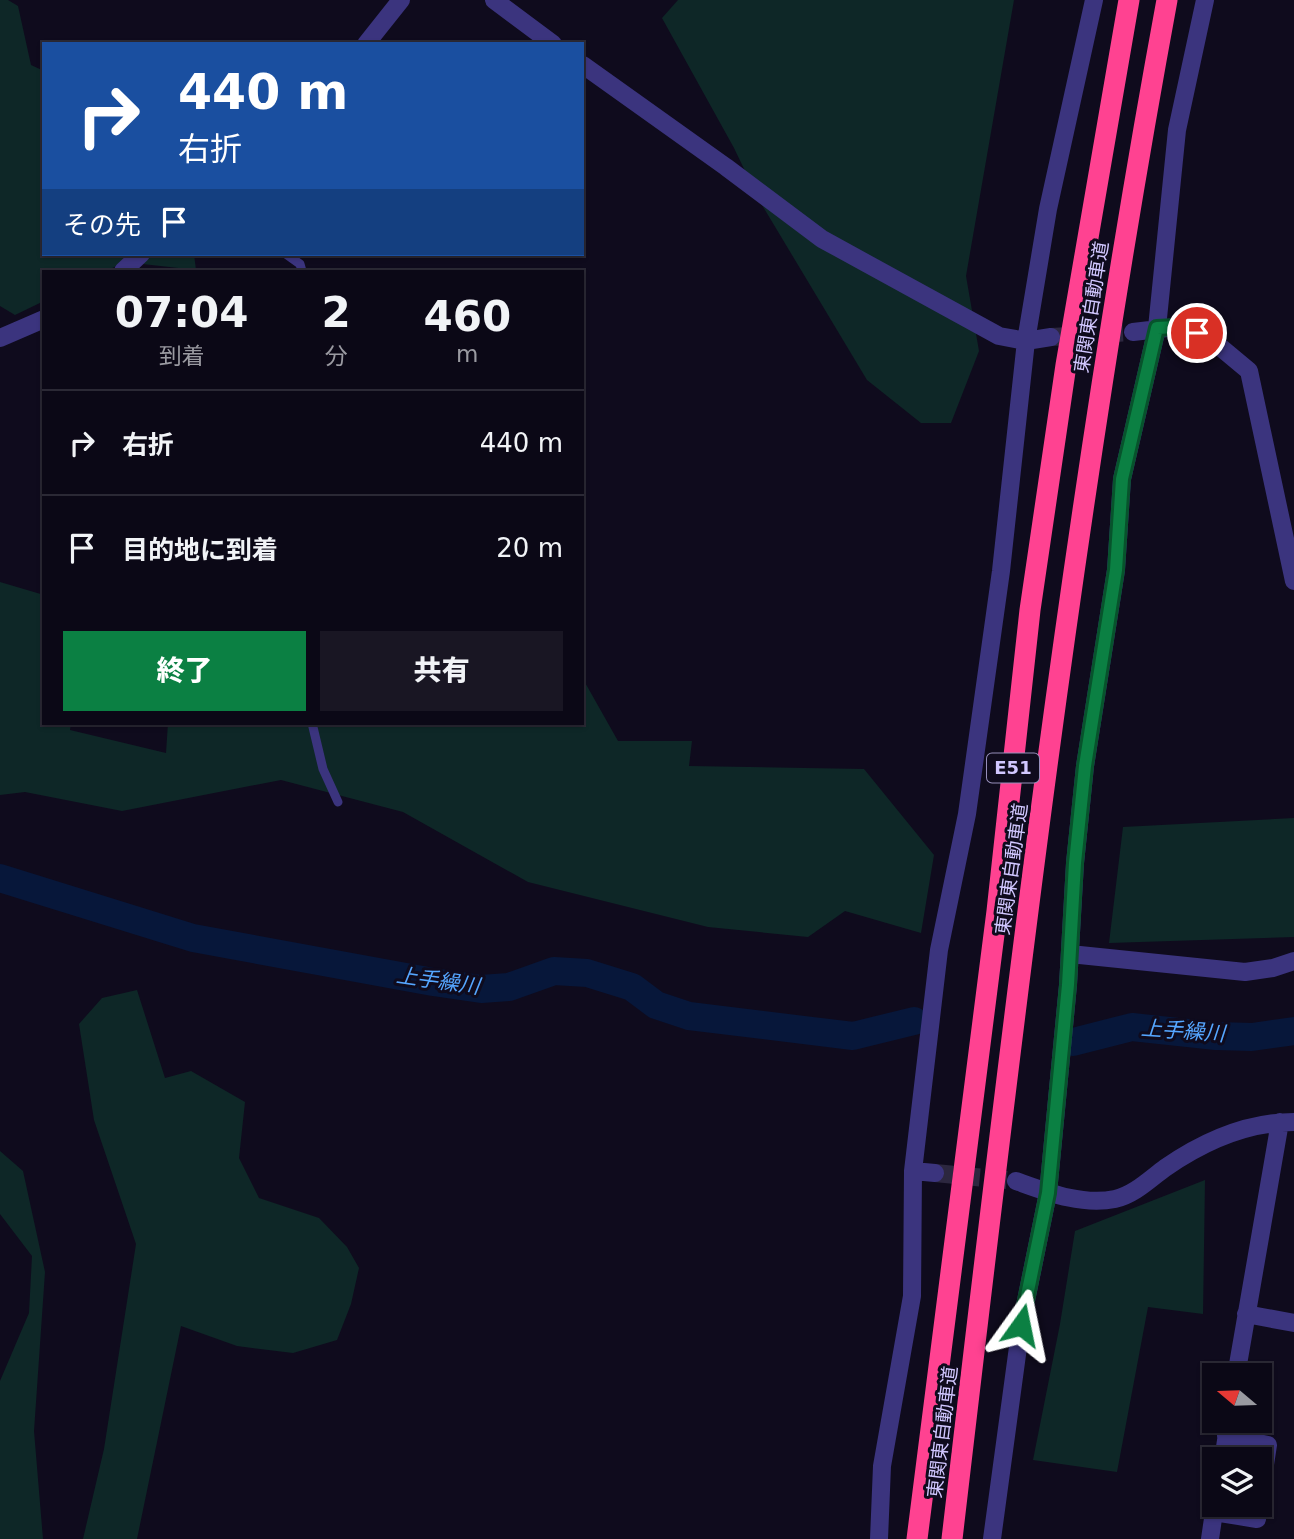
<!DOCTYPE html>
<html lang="ja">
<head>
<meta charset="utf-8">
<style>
	:root { --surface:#0b0816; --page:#191623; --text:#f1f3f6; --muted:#9a9aa1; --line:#2b2935; --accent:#0b8043 }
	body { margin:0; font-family:"DejaVu Sans","Noto Sans JP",sans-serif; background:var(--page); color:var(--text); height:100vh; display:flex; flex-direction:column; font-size:26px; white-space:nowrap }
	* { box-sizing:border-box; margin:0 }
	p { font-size:23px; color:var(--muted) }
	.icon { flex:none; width:38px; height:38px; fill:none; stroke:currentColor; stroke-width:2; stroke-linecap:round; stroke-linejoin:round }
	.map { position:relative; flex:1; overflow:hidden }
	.side { position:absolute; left:42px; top:270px; width:542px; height:455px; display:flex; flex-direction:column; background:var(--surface); border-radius:0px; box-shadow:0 2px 5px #0004,0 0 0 2px var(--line) }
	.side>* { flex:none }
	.top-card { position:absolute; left:42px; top:42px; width:542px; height:214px; border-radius:0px; box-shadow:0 2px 5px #0004,0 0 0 2px var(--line); background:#1a4fa0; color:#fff; overflow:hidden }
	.needle { width:46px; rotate:289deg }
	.controls { position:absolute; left:1202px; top:1363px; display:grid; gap:14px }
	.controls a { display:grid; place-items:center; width:70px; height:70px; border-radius:0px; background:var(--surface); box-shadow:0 2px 5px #0004,0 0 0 2px var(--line); font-size:35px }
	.pin { position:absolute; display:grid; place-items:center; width:60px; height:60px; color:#fff; margin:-30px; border:4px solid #fff; border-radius:50%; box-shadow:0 2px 7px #0007 }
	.me { position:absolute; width:77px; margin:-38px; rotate:12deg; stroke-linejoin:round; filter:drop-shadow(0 0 5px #0008) }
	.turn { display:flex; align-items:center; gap:24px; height:147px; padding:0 21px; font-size:32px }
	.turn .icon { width:91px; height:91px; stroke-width:2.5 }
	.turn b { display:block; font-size:49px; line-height:60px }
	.then { display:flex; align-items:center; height:66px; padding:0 21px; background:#0003; gap:14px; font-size:26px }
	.eta { display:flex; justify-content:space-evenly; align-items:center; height:119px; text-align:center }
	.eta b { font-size:42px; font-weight:800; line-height:49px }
	.primary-button { display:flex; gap:14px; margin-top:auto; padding:14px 21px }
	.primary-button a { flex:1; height:80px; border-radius:0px; background:var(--accent); color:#fff; font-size:28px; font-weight:800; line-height:80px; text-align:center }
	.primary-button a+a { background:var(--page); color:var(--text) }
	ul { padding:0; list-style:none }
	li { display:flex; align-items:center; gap:21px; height:105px; padding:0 21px; border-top:2px solid var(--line) }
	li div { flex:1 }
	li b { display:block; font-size:26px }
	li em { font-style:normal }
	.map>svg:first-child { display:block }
</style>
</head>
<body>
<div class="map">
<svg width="1294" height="1539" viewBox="0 0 1294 1539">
	<rect width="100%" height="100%" fill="#0f0b1d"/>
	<path fill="#0e2727" d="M 0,0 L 8,0 L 18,6 L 31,65 L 44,71 L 44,254 L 194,254 L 196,270 L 125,262 L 106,271 L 44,271 L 44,301 L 15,315 L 0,306 Z
		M 678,0 L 1014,0 L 966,276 L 979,351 L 951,423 L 921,423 L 867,380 L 759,200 L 734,148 L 662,18 Z
		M 0,582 L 44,595 L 44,723 L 71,723 L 70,730 L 166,753 L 168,723 L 583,723 L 583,679 L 618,741 L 692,741 L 689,766 L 864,769 L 934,855 L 921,933 L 845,911 L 808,937 L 708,927 L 528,882 L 403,812 L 281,780 L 122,811 L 25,792 L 0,795 Z
		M 1294,818 L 1294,937 L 1109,943 L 1123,827 Z
		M 137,990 L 165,1078 L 191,1071 L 245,1102 L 239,1158 L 259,1198 L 319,1218 L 347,1247 L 359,1268 L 351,1304 L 337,1340 L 293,1353 L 237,1346 L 181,1326 L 137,1539 L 83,1539 L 104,1449 L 136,1244 L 94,1120 L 79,1024 L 102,998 Z
		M 0,1151 L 23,1171 L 45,1272 L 34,1431 L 43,1539 L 0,1539 L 0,1381 L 29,1313 L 32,1256 L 0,1214 Z
		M 1205,1180 L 1203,1314 L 1148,1307 L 1117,1472 L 1033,1460 L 1060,1324 L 1075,1231 Z"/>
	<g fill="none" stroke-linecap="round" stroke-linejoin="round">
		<path stroke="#07173a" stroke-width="28" d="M 0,878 L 193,938 L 433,982 L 481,989 L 509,987 L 554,971 L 587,973 L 632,987 L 656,1005 L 689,1016 L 853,1036 L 914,1021
			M 1073,1042 L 1132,1027 L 1216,1036 L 1252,1037 L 1294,1031"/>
		<path stroke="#2c273f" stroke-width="18" stroke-dasharray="18 9" stroke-linecap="butt" d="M 1051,337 L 1133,332
			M 935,1173 L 1016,1181"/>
		<path stroke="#3b347e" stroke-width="9" d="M 286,254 L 300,264 L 302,271
			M 312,723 L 323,769 L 338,802"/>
		<path stroke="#3b347e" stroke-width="18" d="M 494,0 L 553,44
			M 366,44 L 401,0
			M 583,65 L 726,167 L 822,239 L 999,336 L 1026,341 L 1051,337
			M 123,271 L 141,254
			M 1133,332 L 1176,327 L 1197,333 L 1219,346 L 1249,371 L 1294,581
			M 0,338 L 44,319
			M 1070,954 L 1245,972 L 1273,968 L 1294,961
			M 913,1171 L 935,1173
			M 1016,1181 C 1047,1192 1082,1206 1115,1199 C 1134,1195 1150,1179 1165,1168 C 1204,1141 1246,1122 1294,1122
			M 1246,1314 L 1294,1323
			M 1236,1376 L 1280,1122
			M 1226,1436 L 1268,1445 L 1260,1497
			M 1223,1460 L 1229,1421
			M 1214,1512 L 1257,1519 L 1259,1505
			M 879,1539 L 882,1466 L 912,1296 L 913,1171 L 939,950 L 967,814 L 1001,571 L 1026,341 L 1048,209 L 1094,0
			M 992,1539 L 1021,1325 L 1048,1193 L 1068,985 L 1075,863 L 1085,766 L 1116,570 L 1122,479 L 1157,328 L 1177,130 L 1205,0
			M 1210,1539 L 1215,1505"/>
		<path stroke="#ff4291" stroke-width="21" d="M 917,1539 L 997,911 L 1030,610 L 1066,365 L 1129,0
			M 952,1539 C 1012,1025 1073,509 1167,0"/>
	</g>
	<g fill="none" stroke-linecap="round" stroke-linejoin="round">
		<g stroke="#07532c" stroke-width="18">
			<path id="route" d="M 1021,1325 L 1048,1193 L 1068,985 L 1075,863 L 1085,766 L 1116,570 L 1122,479 L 1157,328 L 1176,327 L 1197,333"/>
		</g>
		<use href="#route" stroke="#0b8043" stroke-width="12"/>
	</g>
	<g text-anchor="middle" stroke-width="6" stroke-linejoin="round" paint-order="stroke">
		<rect fill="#0f0b1d" stroke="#978fbb" stroke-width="2" x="987" y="753.5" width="52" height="29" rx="5"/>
		<g font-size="18" font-weight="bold" fill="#d1c7ff">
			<text x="1013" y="774">E51</text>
		</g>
		<g font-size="19" fill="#d1c7ff" stroke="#0f0b1d">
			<text transform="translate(1091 307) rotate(-81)" y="7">東関東自動車道</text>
			<text transform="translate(1011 869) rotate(-82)" y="7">東関東自動車道</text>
			<text transform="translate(942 1432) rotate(-83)" y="7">東関東自動車道</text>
		</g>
		<g font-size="21" font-style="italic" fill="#55a6ff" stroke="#0f0b1d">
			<text transform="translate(438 981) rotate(8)" y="7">上手繰川</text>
			<text transform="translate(1183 1031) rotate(4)" y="7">上手繰川</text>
		</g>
	</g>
</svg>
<div class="controls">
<a><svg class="needle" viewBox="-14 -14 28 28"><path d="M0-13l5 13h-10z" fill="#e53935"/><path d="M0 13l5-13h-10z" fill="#9a9aa1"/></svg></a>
<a><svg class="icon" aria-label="layers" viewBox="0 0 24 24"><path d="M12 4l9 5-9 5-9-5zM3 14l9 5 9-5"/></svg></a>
</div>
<div class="pin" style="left:1197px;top:333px;background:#d93025"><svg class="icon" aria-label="arrive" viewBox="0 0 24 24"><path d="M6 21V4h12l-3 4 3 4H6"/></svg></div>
<svg class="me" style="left:1021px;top:1325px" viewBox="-20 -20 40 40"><path d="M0-17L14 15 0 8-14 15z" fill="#0b8043" stroke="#fff" stroke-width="4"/></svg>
<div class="top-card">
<div class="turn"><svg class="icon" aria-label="right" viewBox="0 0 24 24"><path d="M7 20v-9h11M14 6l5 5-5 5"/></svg><div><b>440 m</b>右折</div></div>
<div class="then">その先<svg class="icon" aria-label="arrive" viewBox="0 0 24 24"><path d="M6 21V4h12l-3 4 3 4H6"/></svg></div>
</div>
<section class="side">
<div class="eta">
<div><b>07:04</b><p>到着</p></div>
<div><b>2</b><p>分</p></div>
<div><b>460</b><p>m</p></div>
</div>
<ul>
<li><svg class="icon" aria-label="right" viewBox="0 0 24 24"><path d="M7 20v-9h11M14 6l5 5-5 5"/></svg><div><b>右折</b></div><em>440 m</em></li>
<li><svg class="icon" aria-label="arrive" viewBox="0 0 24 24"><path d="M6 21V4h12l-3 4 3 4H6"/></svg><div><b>目的地に到着</b></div><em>20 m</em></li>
</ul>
<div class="primary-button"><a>終了</a><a>共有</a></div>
</section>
</div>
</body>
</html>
